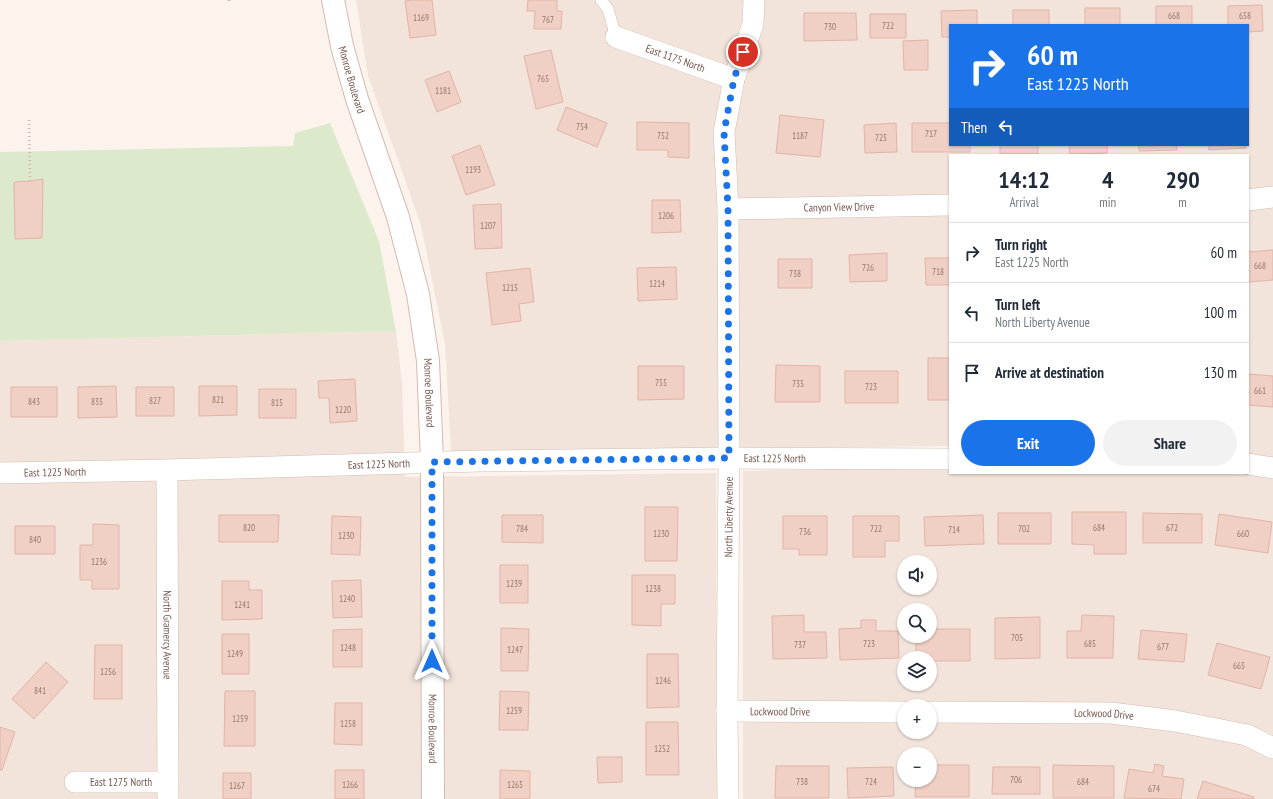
<!DOCTYPE html>
<html lang="en">
<head>
<meta charset="utf-8">
<style>
	:root { --surface:#fff; --page:#f2f2f3; --text:#1f2937; --muted:#747a83; --line:#e0e1e3; --accent:#1a73e8 }
	body { margin:0; font-family:"PT Sans Narrow",sans-serif; background:var(--page); color:var(--text); height:100vh; display:flex; flex-direction:column; font-size:15px; white-space:nowrap }
	* { box-sizing:border-box; margin:0 }
	p { font-size:13px; color:var(--muted) }
	.icon { flex:none; width:22px; height:22px; fill:none; stroke:currentColor; stroke-width:2; stroke-linecap:round; stroke-linejoin:round }
	.map { position:relative; flex:1; overflow:hidden }
	.drawer { position:absolute; left:949px; top:154px; width:300px; height:320px; display:flex; flex-direction:column; background:var(--surface); border-radius:0px; box-shadow:0 1px 3px #0004 }
	.drawer>* { flex:none }
	.top-card { position:absolute; left:949px; top:24px; width:300px; height:122px; border-radius:0px; box-shadow:0 1px 3px #0004; background:#1a73e8; color:#fff; overflow:hidden }
	.buttons { position:absolute; left:897px; top:555px; display:grid; gap:8px }
	.buttons a { display:grid; place-items:center; width:40px; height:40px; border-radius:50%; background:var(--surface); box-shadow:0 1px 3px #0004; font-size:20px }
	.pin { position:absolute; display:grid; place-items:center; width:34px; height:34px; color:#fff; margin:-17px; border:2px solid #fff; border-radius:50%; box-shadow:0 1px 4px #0007 }
	.me { position:absolute; width:44px; margin:-22px; rotate:0deg; stroke-linejoin:round; filter:drop-shadow(0 0 3px #0008) }
	.turn { display:flex; align-items:center; gap:14px; height:84px; padding:0 12px; font-size:18px }
	.turn .icon { width:52px; height:52px; stroke-width:2.5 }
	.turn b { display:block; font-size:28px; line-height:34px }
	.then { display:flex; align-items:center; height:38px; padding:0 12px; background:#0003; gap:8px; font-size:15px }
	.eta { display:flex; justify-content:space-evenly; align-items:center; height:68px; text-align:center }
	.eta b { font-size:24px; font-weight:700; line-height:28px }
	.primary-button { display:flex; gap:8px; margin-top:auto; padding:8px 12px }
	.primary-button a { flex:1; height:46px; border-radius:24px; background:var(--accent); color:#fff; font-size:16px; font-weight:700; line-height:46px; text-align:center }
	.primary-button a+a { background:var(--page); color:var(--text) }
	ul { padding:0; list-style:none }
	li { display:flex; align-items:center; gap:12px; height:60px; padding:0 12px; border-top:1px solid var(--line) }
	li div { flex:1 }
	li b { display:block; font-size:15px }
	li em { font-style:normal }
	.map>svg:first-child { display:block }
</style>
</head>
<body>
<div class="map">
<svg width="1273" height="799" viewBox="0 0 1273 799">
	<rect width="100%" height="100%" fill="#fcf3ec"/>
	<path fill="#f3e4db" fill-rule="evenodd" d="M 356,0 L 1273,0 L 1273,462 L 1248,456 L 1248,155 L 950,155 L 950,446 L 451,451 L 445,344 L 421,225 L 368,76 ZM 950,25 L 1248,25 L 1248,145 L 950,145 Z
		M 396,331 L 402,382 L 405,477 L 716,473 L 717,799 L 0,799 L 0,341 Z
		M 924,467 L 950,467 L 950,473 L 1226,473 L 1273,478 L 1273,799 L 743,799 L 743,471 ZM 904,562 L 930,562 L 930,588 L 904,588 ZM 904,610 L 930,610 L 930,636 L 904,636 ZM 904,658 L 930,658 L 930,684 L 904,684 ZM 904,706 L 930,706 L 930,732 L 904,732 ZM 904,754 L 930,754 L 930,780 L 904,780 Z"/>
	<path fill="#dceacb" d="M 330,123 L 379,241 L 396,331 L 0,341 L 0,152 L 293,146 L 295,133 Z"/>
	<path fill="#f0cfc5" stroke="#e2b3a6" d="M 411,0 L 432,0 L 436,35 L 410,38 L 405,1 Z
		M 528,0 L 557,0 L 557,11 L 562,11 L 561,29 L 534,29 L 535,11 L 527,11 Z
		M 1262,5 L 1263,31 L 1248,32 L 1248,25 L 1228,25 L 1228,6 Z
		M 1156,6 L 1192,6 L 1192,25 L 1156,25 Z
		M 1085,8 L 1120,8 L 1120,25 L 1085,25 Z
		M 977,10 L 977,25 L 950,25 L 950,37 L 942,37 L 941,11 Z
		M 1013,10 L 1049,10 L 1049,25 L 1013,25 Z
		M 804,13 L 856,13 L 857,40 L 804,41 Z
		M 870,14 L 906,14 L 906,38 L 870,38 Z
		M 928,40 L 928,70 L 904,70 L 903,41 Z
		M 551,50 L 563,102 L 536,109 L 524,56 Z
		M 449,71 L 461,102 L 437,112 L 425,80 Z
		M 566,107 L 607,123 L 597,147 L 557,130 Z
		M 780,115 L 824,120 L 820,157 L 776,153 Z
		M 637,122 L 689,123 L 689,158 L 668,157 L 668,150 L 637,150 Z
		M 896,123 L 897,152 L 865,153 L 864,125 Z
		M 912,123 L 950,123 L 950,145 L 970,145 L 970,152 L 912,152 Z
		M 480,145 L 495,185 L 466,195 L 452,156 Z
		M 1000,145 L 1038,145 L 1038,154 L 1000,154 Z
		M 1069,145 L 1107,145 L 1107,153 L 1070,154 Z
		M 1139,145 L 1176,145 L 1177,150 L 1139,151 Z
		M 1209,145 L 1246,145 L 1246,148 L 1209,150 Z
		M 43,179 L 42,238 L 15,239 L 14,182 L 30,181 Z
		M 652,200 L 680,200 L 681,232 L 652,233 Z
		M 501,204 L 502,248 L 475,249 L 473,205 Z
		M 1273,250 L 1273,280 L 1248,282 L 1248,252 Z
		M 887,253 L 887,281 L 850,282 L 849,255 Z
		M 925,258 L 950,258 L 950,285 L 926,285 Z
		M 778,259 L 812,259 L 812,288 L 778,288 Z
		M 676,267 L 677,299 L 638,301 L 637,268 Z
		M 530,268 L 534,302 L 519,304 L 521,321 L 492,325 L 486,273 Z
		M 928,358 L 950,358 L 950,400 L 928,400 Z
		M 776,365 L 820,366 L 820,402 L 775,402 Z
		M 638,366 L 684,366 L 684,399 L 638,400 Z
		M 845,371 L 898,371 L 898,403 L 845,403 Z
		M 1248,374 L 1273,376 L 1273,407 L 1248,405 Z
		M 355,379 L 357,421 L 330,423 L 329,398 L 319,398 L 318,381 Z
		M 116,386 L 117,417 L 78,418 L 78,387 Z
		M 199,386 L 237,386 L 237,415 L 199,416 Z
		M 11,387 L 57,387 L 57,417 L 11,417 Z
		M 136,387 L 174,387 L 174,416 L 136,416 Z
		M 259,389 L 296,389 L 296,418 L 259,418 Z
		M 645,507 L 678,507 L 677,561 L 645,561 Z
		M 1072,512 L 1126,512 L 1126,554 L 1094,554 L 1094,545 L 1072,544 Z
		M 998,513 L 1051,513 L 1051,544 L 998,544 Z
		M 1143,513 L 1202,514 L 1202,543 L 1143,543 Z
		M 1219,514 L 1272,522 L 1268,553 L 1215,545 Z
		M 219,515 L 279,515 L 278,542 L 219,542 Z
		M 502,515 L 543,515 L 543,543 L 502,542 Z
		M 983,515 L 984,544 L 925,546 L 924,517 Z
		M 332,516 L 361,517 L 360,555 L 331,554 Z
		M 783,516 L 827,516 L 827,555 L 799,555 L 799,549 L 783,549 Z
		M 853,516 L 899,516 L 899,541 L 885,541 L 885,557 L 853,557 Z
		M 93,524 L 119,525 L 119,589 L 92,589 L 92,580 L 80,580 L 80,545 L 93,545 Z
		M 15,526 L 55,526 L 55,554 L 15,554 Z
		M 500,565 L 528,565 L 528,603 L 500,603 Z
		M 632,575 L 675,575 L 675,604 L 661,604 L 661,626 L 632,625 Z
		M 361,580 L 362,617 L 333,618 L 332,581 Z
		M 222,581 L 249,581 L 249,590 L 262,590 L 262,619 L 222,620 Z
		M 804,615 L 804,632 L 826,632 L 827,658 L 773,659 L 772,616 Z
		M 1082,615 L 1114,616 L 1113,658 L 1067,658 L 1067,631 L 1081,631 Z
		M 1040,617 L 1040,658 L 995,659 L 995,618 Z
		M 861,620 L 876,620 L 876,631 L 898,631 L 899,658 L 840,660 L 839,629 L 861,628 Z
		M 501,628 L 529,629 L 528,671 L 501,671 Z
		M 362,629 L 362,667 L 333,667 L 333,630 Z
		M 930,629 L 970,629 L 970,661 L 930,661 L 930,658 L 916,658 L 916,636 L 930,636 Z
		M 1141,630 L 1187,634 L 1184,662 L 1138,659 Z
		M 222,634 L 249,634 L 249,674 L 222,674 Z
		M 1217,643 L 1270,657 L 1261,689 L 1208,675 Z
		M 95,645 L 122,645 L 122,699 L 94,699 Z
		M 647,654 L 678,654 L 679,707 L 647,708 Z
		M 46,662 L 68,682 L 34,719 L 12,699 Z
		M 225,691 L 255,691 L 255,746 L 224,746 Z
		M 500,691 L 529,692 L 528,730 L 499,730 Z
		M 335,703 L 362,703 L 362,745 L 334,744 Z
		M 646,722 L 678,722 L 679,775 L 646,775 Z
		M 0,727 L 15,732 L 2,770 L 0,770 Z
		M 597,757 L 622,757 L 622,782 L 598,783 Z
		M 1155,764 L 1164,766 L 1162,776 L 1184,779 L 1181,799 L 1124,798 L 1129,769 L 1153,773 Z
		M 930,765 L 969,765 L 969,797 L 915,797 L 916,780 L 930,780 Z
		M 1053,765 L 1114,766 L 1114,798 L 1053,798 Z
		M 776,766 L 829,766 L 829,798 L 775,798 Z
		M 893,767 L 894,796 L 848,798 L 847,768 Z
		M 993,767 L 1040,767 L 1040,794 L 992,794 Z
		M 335,770 L 364,770 L 364,799 L 335,799 Z
		M 500,770 L 530,771 L 530,799 L 500,799 Z
		M 223,773 L 251,773 L 251,799 L 223,799 Z
		M 1203,781 L 1254,797 L 1253,799 L 1197,799 Z"/>
	<g fill="none" stroke-linecap="round" stroke-linejoin="round">
		<g stroke="#d1bcb4" stroke-width="12">
			<path id="lane" d="M 601,0 L 608,9 L 616,37"/>
		</g>
		<g stroke="#d1bcb4" stroke-width="22">
			<g id="street">
				<path id="s1" d="M 616,37 L 734,79"/>
				<path d="M 1248,200 L 1273,197"/>
				<path id="s2" d="M 728,209 L 950,205"/>
				<path d="M 1248,464 L 1273,468"/>
				<path id="s3" d="M 167,470 L 168,799"/>
				<path id="s4" d="M 0,473 L 167,470 L 481,461 L 729,458 L 950,459"/>
				<path id="s5" d="M 727,711 L 904,712"/>
				<path id="s6" d="M 930,712 L 1111,713 L 1175,721 L 1247,735 L 1273,748"/>
				<path id="s7" d="M 75,782 L 167,782"/>
				<path id="s8" d="M 728,799 L 727,711 L 729,458 L 728,209 L 724,132 L 734,79 L 753,24 L 754,0"/>
			</g>
		</g>
		<g stroke="#d4bbb2" stroke-width="24">
			<g id="secondary">
				<path id="s9" d="M 333,0 L 342,46 L 357,99 L 398,217 L 418,294 L 428,361 L 432,462 L 433,799"/>
			</g>
		</g>
		<path stroke="#d6b2a8" stroke-width="2.5" stroke-dasharray="1 3" stroke-linecap="butt" d="M 229,0 L 229,2
			M 29,120 L 30,181"/>
		<use href="#lane" stroke="#fff" stroke-width="11"/>
		<use href="#street" stroke="#fff" stroke-width="21"/>
		<use href="#secondary" stroke="#fff" stroke-width="22"/>
	</g>
	<g fill="none" stroke-linecap="round" stroke-linejoin="round">
		<path stroke="#1a73e8" stroke-width="7" stroke-dasharray="0 12.6" d="M 432,661 L 432,462 L 729,458 L 728,209 L 724,132 L 734,79 L 743,52"/>
	</g>
	<g text-anchor="middle" stroke-width="4" stroke-linejoin="round" paint-order="stroke">
		<g font-size="9" fill="#95756c">
			<text x="1174" y="19">668</text>
			<text x="1245" y="19">658</text>
			<text x="421" y="21">1169</text>
			<text x="548" y="23">767</text>
			<text x="888" y="29">722</text>
			<text x="830" y="30">730</text>
			<text x="543" y="82">765</text>
			<text x="443" y="94">1181</text>
			<text x="582" y="130">754</text>
			<text x="931" y="137">717</text>
			<text x="663" y="139">752</text>
			<text x="800" y="139">1187</text>
			<text x="881" y="141">725</text>
			<text x="473" y="173">1193</text>
			<text x="666" y="219">1206</text>
			<text x="488" y="229">1207</text>
			<text x="1260" y="269">668</text>
			<text x="868" y="271">726</text>
			<text x="938" y="275">718</text>
			<text x="795" y="277">738</text>
			<text x="657" y="287">1214</text>
			<text x="510" y="291">1215</text>
			<text x="661" y="386">755</text>
			<text x="798" y="387">735</text>
			<text x="871" y="390">723</text>
			<text x="1260" y="394">661</text>
			<text x="218" y="403">821</text>
			<text x="155" y="404">827</text>
			<text x="34" y="405">843</text>
			<text x="97" y="405">835</text>
			<text x="277" y="406">815</text>
			<text x="343" y="413">1220</text>
			<text x="249" y="531">820</text>
			<text x="1099" y="531">684</text>
			<text x="1172" y="531">672</text>
			<text x="522" y="532">784</text>
			<text x="876" y="532">722</text>
			<text x="1024" y="532">702</text>
			<text x="954" y="533">714</text>
			<text x="805" y="535">736</text>
			<text x="661" y="537">1230</text>
			<text x="1243" y="537">660</text>
			<text x="346" y="539">1230</text>
			<text x="35" y="543">840</text>
			<text x="99" y="565">1236</text>
			<text x="514" y="587">1239</text>
			<text x="653" y="592">1238</text>
			<text x="347" y="602">1240</text>
			<text x="242" y="608">1241</text>
			<text x="1017" y="641">705</text>
			<text x="869" y="647">723</text>
			<text x="1090" y="647">685</text>
			<text x="800" y="648">737</text>
			<text x="1163" y="650">677</text>
			<text x="348" y="651">1248</text>
			<text x="515" y="653">1247</text>
			<text x="235" y="657">1249</text>
			<text x="1239" y="669">665</text>
			<text x="108" y="675">1256</text>
			<text x="663" y="684">1246</text>
			<text x="40" y="694">841</text>
			<text x="514" y="714">1259</text>
			<text x="240" y="722">1259</text>
			<text x="348" y="727">1258</text>
			<text x="662" y="752">1252</text>
			<text x="1016" y="783">706</text>
			<text x="802" y="785">738</text>
			<text x="871" y="785">724</text>
			<text x="1083" y="785">684</text>
			<text x="350" y="788">1266</text>
			<text x="515" y="788">1265</text>
			<text x="237" y="789">1267</text>
			<text x="1154" y="792">674</text>
		</g>
		<g font-size="11" fill="#77574f" stroke="#fef8f3">
			<text dy="4" stroke="none"><textPath href="#s1" startOffset="63">East 1175 North</textPath></text>
			<text dy="4" stroke="none"><textPath href="#s9" startOffset="82">Monroe Boulevard</textPath></text>
			<text dy="4" stroke="none"><textPath href="#s2" startOffset="111">Canyon View Drive</textPath></text>
			<text dy="4" stroke="none"><textPath href="#s9" startOffset="406">Monroe Boulevard</textPath></text>
			<text dy="4" stroke="none"><textPath href="#s4" startOffset="775">East 1225 North</textPath></text>
			<text dy="4" stroke="none"><textPath href="#s4" startOffset="379">East 1225 North</textPath></text>
			<text dy="4" stroke="none"><textPath href="#s4" startOffset="55">East 1225 North</textPath></text>
			<text dy="4" stroke="none"><textPath href="#s8" startOffset="282">North Liberty Avenue</textPath></text>
			<text dy="4" stroke="none"><textPath href="#s3" startOffset="165">North Gramercy Avenue</textPath></text>
			<text dy="4" stroke="none"><textPath href="#s5" startOffset="53">Lockwood Drive</textPath></text>
			<text dy="4" stroke="none"><textPath href="#s6" startOffset="174">Lockwood Drive</textPath></text>
			<text dy="4" stroke="none"><textPath href="#s9" startOffset="742">Monroe Boulevard</textPath></text>
			<text dy="4" stroke="none"><textPath href="#s7" startOffset="46">East 1275 North</textPath></text>
		</g>
	</g>
</svg>
<div class="buttons">
<a><svg class="icon" aria-label="sound" viewBox="0 0 24 24"><path d="M4 9h4l5-4v14l-5-4H4zM17 9q2 3 0 6"/></svg></a>
<a><svg class="icon" aria-label="search" viewBox="0 0 24 24"><circle cx="10" cy="10" r="6"/><path d="M15 15l6 6"/></svg></a>
<a><svg class="icon" aria-label="layers" viewBox="0 0 24 24"><path d="M12 4l9 5-9 5-9-5zM3 14l9 5 9-5"/></svg></a>
<a>+</a>
<a>−</a>
</div>
<div class="pin" style="left:743px;top:52px;background:#d93025"><svg class="icon" aria-label="arrive" viewBox="0 0 24 24"><path d="M6 21V4h12l-3 4 3 4H6"/></svg></div>
<svg class="me" style="left:432px;top:661px" viewBox="-20 -20 40 40"><path d="M0-17L14 15 0 8-14 15z" fill="#1a73e8" stroke="#fff" stroke-width="4"/></svg>
<div class="top-card">
<div class="turn"><svg class="icon" aria-label="right" viewBox="0 0 24 24"><path d="M7 20v-9h11M14 6l5 5-5 5"/></svg><div><b>60 m</b>East 1225 North</div></div>
<div class="then">Then<svg class="icon" aria-label="left" viewBox="0 0 24 24"><path d="M17 20v-9H6M10 6l-5 5 5 5"/></svg></div>
</div>
<section class="drawer">
<div class="eta">
<div><b>14:12</b><p>Arrival</p></div>
<div><b>4</b><p>min</p></div>
<div><b>290</b><p>m</p></div>
</div>
<ul>
<li><svg class="icon" aria-label="right" viewBox="0 0 24 24"><path d="M7 20v-9h11M14 6l5 5-5 5"/></svg><div><b>Turn right</b><p>East 1225 North</p></div><em>60 m</em></li>
<li><svg class="icon" aria-label="left" viewBox="0 0 24 24"><path d="M17 20v-9H6M10 6l-5 5 5 5"/></svg><div><b>Turn left</b><p>North Liberty Avenue</p></div><em>100 m</em></li>
<li><svg class="icon" aria-label="arrive" viewBox="0 0 24 24"><path d="M6 21V4h12l-3 4 3 4H6"/></svg><div><b>Arrive at destination</b></div><em>130 m</em></li>
</ul>
<div class="primary-button"><a>Exit</a><a>Share</a></div>
</section>
</div>
</body>
</html>
